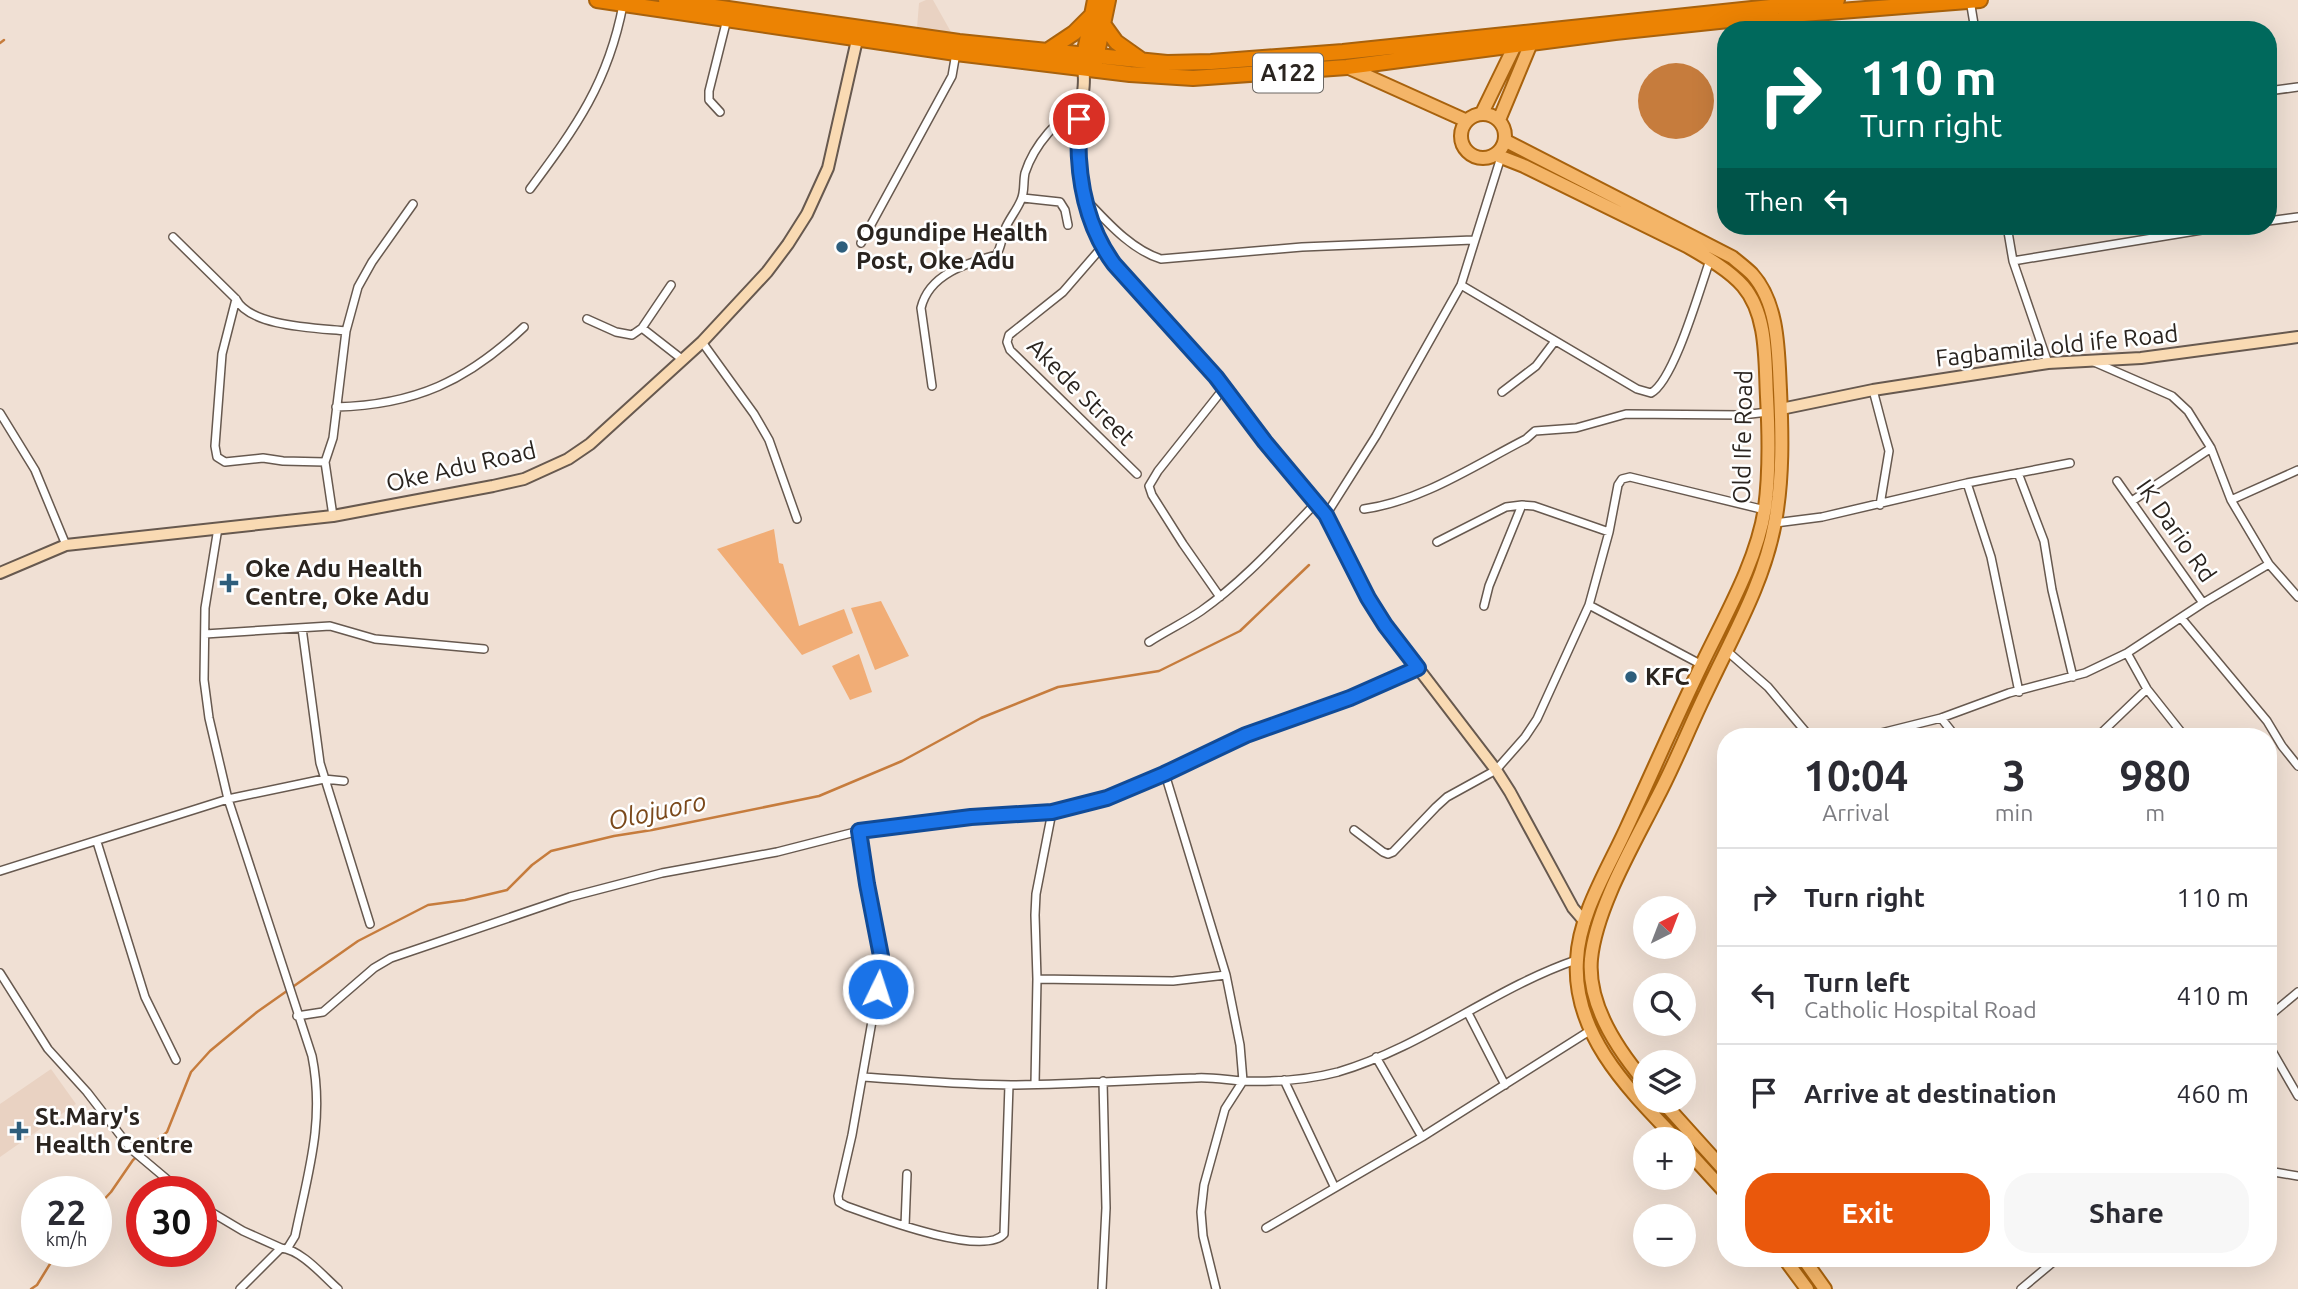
<!DOCTYPE html>
<html lang="en">
<head>
<meta charset="utf-8">
<style>
	:root { --surface:#fff; --page:#f7f7f7; --text:#2b2b33; --muted:#7c7c81; --line:#e1e1e2; --accent:#ea580c }
	body { margin:0; font-family:Ubuntu,sans-serif; background:var(--page); color:var(--text); height:100vh; display:flex; flex-direction:column; font-size:26px; white-space:nowrap }
	* { box-sizing:border-box; margin:0 }
	p { font-size:23px; color:var(--muted) }
	.icon { flex:none; width:38px; height:38px; fill:none; stroke:currentColor; stroke-width:2; stroke-linecap:round; stroke-linejoin:round }
	.map { position:relative; flex:1; overflow:hidden }
	.sheet { position:absolute; left:1717px; top:728px; width:560px; height:539px; display:flex; flex-direction:column; background:var(--surface); border-radius:28px; box-shadow:0 7px 28px #0002 }
	.sheet>* { flex:none }
	.banner { position:absolute; left:1717px; top:21px; width:560px; height:214px; border-radius:28px; box-shadow:0 7px 28px #0002; background:#00695c; color:#fff; overflow:hidden }
	.needle { width:46px; rotate:42deg }
	.buttons { position:absolute; left:1633px; top:896px; display:grid; gap:14px }
	.buttons a { display:grid; place-items:center; width:63px; height:63px; border-radius:50%; background:var(--surface); box-shadow:0 7px 28px #0002; font-size:35px }
	.speed { position:absolute; left:21px; top:1176px; display:flex; gap:14px; font-size:35px; font-weight:700; text-align:center }
	.speed>* { display:grid; place-content:center; width:91px; height:91px; border-radius:50%; background:var(--surface); box-shadow:0 7px 28px #0002; line-height:1 }
	.speed small { font-size:18px; font-weight:400 }
	.speed .limit { border:10px solid #d22; background:#fff; color:#111 }
	.pin { position:absolute; display:grid; place-items:center; width:60px; height:60px; color:#fff; margin:-30px; border:4px solid #fff; border-radius:50%; box-shadow:0 2px 7px #0007 }
	.me { position:absolute; width:77px; margin:-38px; rotate:4deg; stroke-linejoin:round; filter:drop-shadow(0 0 5px #0008) }
	.turn { display:flex; align-items:center; gap:24px; height:147px; padding:0 28px; font-size:32px }
	.turn .icon { width:91px; height:91px; stroke-width:2.5 }
	.turn b { display:block; font-size:49px; line-height:60px }
	.then { display:flex; align-items:center; height:66px; padding:0 28px; background:#0003; gap:14px; font-size:26px }
	.eta { display:flex; justify-content:space-evenly; align-items:center; height:119px; text-align:center }
	.eta b { font-size:42px; font-weight:700; line-height:49px }
	.button { display:flex; gap:14px; margin-top:auto; padding:14px 28px }
	.button a { flex:1; height:80px; border-radius:28px; background:var(--accent); color:#fff; font-size:28px; font-weight:700; line-height:80px; text-align:center }
	.button a+a { background:var(--page); color:var(--text) }
	ul { padding:0; list-style:none }
	li { display:flex; align-items:center; gap:21px; height:98px; padding:0 28px; border-top:2px solid var(--line) }
	li div { flex:1 }
	li b { display:block; font-size:26px }
	li em { font-style:normal }
	.map>svg:first-child { display:block }
</style>
</head>
<body>
<div class="map">
<svg width="2298" height="1289" viewBox="0 0 2298 1289">
	<rect width="100%" height="100%" fill="#f0e0d4"/>
	<path fill="#e9d2c2" d="M 926,0 L 933,0 L 951,32 L 917,28 L 919,3 Z
		M 51,1069 L 76,1104 L 0,1157 L 0,1104 Z"/>
	<path fill="#f1ad76" d="M 774,529 L 779,563 L 783,564 L 799,626 L 844,609 L 853,633 L 802,655 L 717,549 Z
		M 881,601 L 909,656 L 875,670 L 851,608 Z
		M 859,654 L 872,692 L 850,700 L 832,666 Z"/>
	<path fill="#c67c3d" d="M1638 101a38 38 0 1 1 76 0a38 38 0 1 1-76 0Z"/>
	<g fill="none" stroke-linecap="round" stroke-linejoin="round">
		<path stroke="#c67c3d" stroke-width="2.5" d="M 0,43 L 4,40
			M 96,1208 L 111,1192 L 133,1160 L 167,1132 L 191,1072 L 210,1051 L 257,1012 L 358,941 L 428,905 L 465,900 L 507,890 L 532,865 L 551,851 L 614,836 L 652,830 L 819,796 L 902,761 L 981,718 L 1058,687 L 1159,671 L 1240,631 L 1309,565
			M 31,1289 L 37,1285 L 58,1251"/>
		<g stroke="#67594f" stroke-width="10">
			<path id="street" d="M 1970,0 L 1975,30
				M 2268,91 L 2298,87
				M 720,112 L 709,100 L 709,91 L 727,19
				M 530,189 C 576,127 608,83 623,5
				M 1023,198 L 1060,202 L 1065,210 L 1068,225
				M 1088,202 C 1108,223 1132,250 1161,259 L 1302,247 L 1473,240
				M 2268,221 L 2298,217
				M 2007,226 L 2013,261 L 2048,363
				M 173,237 L 236,299 C 250,327 317,328 346,331
				M 861,243 L 952,76 L 956,53
				M 1102,247 L 1063,292 L 1009,335 L 1007,342 L 1010,350 L 1137,474
				M 2013,261 L 2226,226
				M 1461,285 L 1637,389 L 1651,393 C 1674,381 1700,288 1710,260
				M 236,299 L 222,354 L 215,446 L 217,457 L 225,462 L 263,458 L 283,461 L 325,462
				M 587,319 L 616,332 L 632,335 L 642,328 L 671,285
				M 642,328 L 683,360
				M 702,342 L 754,414 L 769,440 L 797,519
				M 2094,362 L 2172,396 L 2188,411 L 2211,448 L 2231,500 L 2269,564 L 2298,597
				M 932,386 L 921,308 C 929,274 967,263 996,255 C 1002,247 1001,238 1005,229 C 1009,219 1017,210 1021,200 C 1025,192 1023,182 1025,173 C 1035,142 1058,121 1082,101
				M 1873,390 L 1889,451 L 1880,505
				M 1502,392 L 1536,366 L 1555,341
				M 336,407 C 415,405 467,381 524,327
				M 0,413 L 35,470 L 66,545
				M 2018,473 L 2044,541 L 2052,590 L 2073,677
				M 2117,481 L 2203,603
				M 1967,483 L 1991,557 L 2019,692
				M 2231,500 L 2298,470
				M 2132,501 L 2211,448
				M 1364,509 C 1422,501 1475,465 1526,439 L 1535,431 L 1576,428 L 1626,414 L 1742,415 L 1768,412
				M 1326,515 L 1376,436 L 1461,285 L 1501,157
				M 333,516 L 325,462 L 333,438 L 346,331 L 358,287 L 372,262 L 413,204
				M 1775,523 L 1822,517 L 1967,483 L 2070,463
				M 218,528 L 205,608 L 204,680 L 209,718 L 228,799 L 312,1056 C 325,1121 308,1173 295,1236 L 287,1249
				M 1437,542 L 1506,507 L 1522,505 L 1534,506 L 1609,532
				M 1220,597 L 1183,544 L 1152,495 L 1149,486 L 1158,471 L 1224,388
				M 1589,605 L 1702,665
				M 1484,606 L 1489,586 L 1522,505
				M 2182,619 L 2267,721 L 2282,746 L 2298,766
				M 302,628 L 320,763 L 370,924
				M 205,634 L 330,626 L 375,639 L 484,649
				M 1149,642 C 1166,631 1185,622 1201,611 C 1245,580 1280,540 1317,502
				M 1727,651 L 1768,687 L 1810,737
				M 2127,653 L 2147,689 L 2185,737
				M 1941,718 L 1956,737
				M 1865,737 L 1941,718 L 2009,693 L 2085,673 L 2127,653 L 2203,603 L 2269,564
				M 2097,737 L 2147,689
				M 1165,774 L 1226,975 L 1240,1045 L 1243,1081 L 1225,1109 L 1204,1185 L 1201,1212 L 1203,1236 L 1216,1289
				M 2268,819 L 2270,823 L 2268,827
				M 1354,830 L 1383,852 L 1388,854 L 1393,852 L 1436,807 L 1447,797 L 1496,770 L 1525,737 L 1537,719 L 1589,605 L 1609,532 L 1618,485 L 1622,479 L 1630,477 L 1765,510
				M 859,831 L 867,884 L 881,956 L 881,970 L 852,1135 L 838,1196 L 839,1202 L 846,1206 C 874,1216 983,1258 1004,1234 L 1009,1085
				M 97,842 L 145,997 L 176,1060
				M 0,871 L 228,799 L 324,779 L 344,781
				M 0,973 L 48,1049 L 87,1092 L 131,1149 L 182,1192
				M 1037,979 L 1173,981 L 1226,975
				M 1468,1013 L 1505,1085
				M 297,1016 L 323,1012 L 374,968 L 391,958 L 570,897 L 662,873 L 777,852 L 859,831 L 971,817 L 1052,812 L 1107,798 L 1165,774 L 1246,735 L 1350,698 L 1418,668
				M 2268,1017 L 2298,992
				M 2268,1044 L 2298,1096
				M 1376,1057 L 1422,1137
				M 863,1077 C 912,1080 962,1085 1011,1085 C 1072,1085 1134,1080 1196,1078 C 1212,1077 1227,1080 1243,1081 C 1274,1082 1308,1080 1338,1072 C 1423,1047 1494,988 1576,960
				M 1284,1080 L 1334,1186
				M 1035,1084 L 1037,979 L 1035,915 L 1036,894 L 1052,812
				M 2268,1171 L 2298,1176
				M 201,1206 L 243,1231 L 281,1248 C 302,1250 323,1276 338,1289
				M 905,1226 L 907,1174
				M 1266,1228 L 1422,1137 L 1591,1030
				M 240,1289 L 281,1248
				M 1102,1289 L 1106,1208 L 1103,1081
				M 2021,1289 L 2058,1258"/>
		</g>
		<g stroke="#67594f" stroke-width="14">
			<path id="secondary" d="M 1083,67 C 1086,86 1081,101 1079,120 C 1074,170 1085,223 1114,264 L 1215,377 L 1265,442 L 1317,502 L 1326,515 L 1348,560 L 1385,625 L 1496,770 L 1510,792 L 1573,908 L 1585,922
				M 1781,409 L 1873,390 L 2048,363 L 2141,358 L 2298,337
				M 0,573 L 66,545 L 333,516 L 493,486 L 524,479 L 568,459 L 590,444 L 702,342 L 767,272 L 788,244 L 807,214 L 828,168 L 859,31"/>
		</g>
		<g stroke="#a8620d" stroke-width="16">
			<path id="primary" d="M 1347,67 L 1467,121
				M 1482,113 L 1519,37
				M1461 136a22 22 0 1 1 44 0a22 22 0 1 1-44 0Z
				M 1499,120 L 1534,36
				M 1506,141 L 1732,257 C 1738,262 1746,268 1752,274 C 1779,304 1778,352 1780,390 C 1782,434 1783,478 1775,522 C 1764,583 1732,637 1706,693 C 1689,728 1675,764 1657,798 C 1634,844 1596,908 1591,959 C 1587,1004 1617,1049 1645,1082
				M 1496,155 L 1524,166 L 1687,246 C 1706,257 1729,270 1743,286 C 1768,315 1765,362 1767,397 C 1769,434 1770,472 1765,508 C 1757,561 1725,616 1702,664 C 1676,718 1652,773 1627,827 C 1608,869 1579,914 1577,960 C 1572,1034 1629,1090 1676,1139
				M 1662,1101 L 1726,1172
				M 1684,1147 L 1726,1193
				M 1784,1258 L 1807,1289
				M 1803,1258 L 1825,1289"/>
		</g>
		<g stroke="#a8620d" stroke-width="18">
			<path id="highway" d="M 597,0 L 956,53 L 1130,74 L 1193,78 L 1347,67 L 1615,32 L 1738,19 L 1980,0
				M 666,0 L 959,42 L 1167,63 L 1211,62 L 1343,52 L 1837,0
				M 1103,24 L 1116,42 L 1140,59
				M 1047,51 L 1074,33 L 1091,16
				M 1083,61 L 1095,0
				M 1095,63 L 1108,0"/>
		</g>
		<use href="#street" stroke="#fff" stroke-width="7"/>
		<use href="#secondary" stroke="#f9dab3" stroke-width="10"/>
		<use href="#primary" stroke="#f4b568" stroke-width="12"/>
		<use href="#highway" stroke="#ec8303" stroke-width="14"/>
	</g>
	<g fill="none" stroke-linecap="round" stroke-linejoin="round">
		<g stroke="#114b97" stroke-width="18">
			<path id="route" d="M 878,989 L 881,956 L 867,884 L 859,831 L 971,817 L 1052,812 L 1107,798 L 1164,774 L 1246,735 L 1350,698 L 1418,668 L 1385,625 L 1368,598 L 1326,515 L 1265,442 L 1216,377 L 1114,264 C 1083,222 1076,170 1079,119"/>
		</g>
		<use href="#route" stroke="#1a73e8" stroke-width="12"/>
	</g>
	<g fill="#2e5e7c" stroke="#fff" stroke-width="2.5">
		<circle cx="842" cy="247" r="7"/>
		<path d="M225.5 572.5h7v7h7v7h-7v7h-7v-7h-7v-7h7z"/>
		<circle cx="1631" cy="677" r="7"/>
		<path d="M15.5 1120.5h7v7h7v7h-7v7h-7v-7h-7v-7h7z"/>
	</g>
	<g text-anchor="middle" stroke-width="5" stroke-linejoin="round" paint-order="stroke">
		<rect fill="#fff" stroke="#6a6662" stroke-width="2" x="1253" y="53.5" width="70" height="39" rx="5"/>
		<g font-size="23" font-weight="bold" fill="#2a241f">
			<text x="1288" y="81">A122</text>
		</g>
		<g font-size="24" font-weight="bold" fill="#2a241f" stroke="#fff" text-anchor="start">
			<text x="856" y="241">Ogundipe Health<tspan x="856" dy="28">Post, Oke Adu</tspan></text>
			<text x="245" y="577">Oke Adu Health<tspan x="245" dy="28">Centre, Oke Adu</tspan></text>
			<text x="1645" y="685">KFC</text>
			<text x="35" y="1125">St.Mary's<tspan x="35" dy="28">Health Centre</tspan></text>
		</g>
		<g font-size="24" fill="#2a241f" stroke="#fff">
			<text transform="translate(2057 346) rotate(-6)" y="8">Fagbamila old ife Road</text>
			<text transform="translate(1081 392) rotate(45)" y="8">Akede Street</text>
			<text transform="translate(1743 437) rotate(-89)" y="8">Old Ife Road</text>
			<text transform="translate(461 467) rotate(-13)" y="8">Oke Adu Road</text>
			<text transform="translate(2176 531) rotate(55)" y="8">IK Dario Rd</text>
		</g>
		<g font-size="26" font-style="italic" fill="#7b491b" stroke="#fff">
			<text transform="translate(657 811) rotate(-12)" y="9">Olojuoro</text>
		</g>
	</g>
</svg>
<div class="buttons">
<a><svg class="needle" viewBox="-14 -14 28 28"><path d="M0-13l5 13h-10z" fill="#e53935"/><path d="M0 13l5-13h-10z" fill="#7c7c81"/></svg></a>
<a><svg class="icon" aria-label="search" viewBox="0 0 24 24"><circle cx="10" cy="10" r="6"/><path d="M15 15l6 6"/></svg></a>
<a><svg class="icon" aria-label="layers" viewBox="0 0 24 24"><path d="M12 4l9 5-9 5-9-5zM3 14l9 5 9-5"/></svg></a>
<a>+</a>
<a>−</a>
</div>
<div class="speed"><div>22<small>km/h</small></div><div class="limit">30</div></div>
<div class="pin" style="left:1079px;top:119px;background:#d93025"><svg class="icon" aria-label="arrive" viewBox="0 0 24 24"><path d="M6 21V4h12l-3 4 3 4H6"/></svg></div>
<svg class="me" style="left:878px;top:989px" viewBox="-20 -20 40 40"><circle r="17" fill="#1a73e8" stroke="#fff" stroke-width="3"/><path d="M0-11L8 9 0 5-8 9z" fill="#fff"/></svg>
<div class="banner">
<div class="turn"><svg class="icon" aria-label="right" viewBox="0 0 24 24"><path d="M7 20v-9h11M14 6l5 5-5 5"/></svg><div><b>110 m</b>Turn right</div></div>
<div class="then">Then<svg class="icon" aria-label="left" viewBox="0 0 24 24"><path d="M17 20v-9H6M10 6l-5 5 5 5"/></svg></div>
</div>
<section class="sheet">
<div class="eta">
<div><b>10:04</b><p>Arrival</p></div>
<div><b>3</b><p>min</p></div>
<div><b>980</b><p>m</p></div>
</div>
<ul>
<li><svg class="icon" aria-label="right" viewBox="0 0 24 24"><path d="M7 20v-9h11M14 6l5 5-5 5"/></svg><div><b>Turn right</b></div><em>110 m</em></li>
<li><svg class="icon" aria-label="left" viewBox="0 0 24 24"><path d="M17 20v-9H6M10 6l-5 5 5 5"/></svg><div><b>Turn left</b><p>Catholic Hospital Road</p></div><em>410 m</em></li>
<li><svg class="icon" aria-label="arrive" viewBox="0 0 24 24"><path d="M6 21V4h12l-3 4 3 4H6"/></svg><div><b>Arrive at destination</b></div><em>460 m</em></li>
</ul>
<div class="button"><a>Exit</a><a>Share</a></div>
</section>
</div>
</body>
</html>
